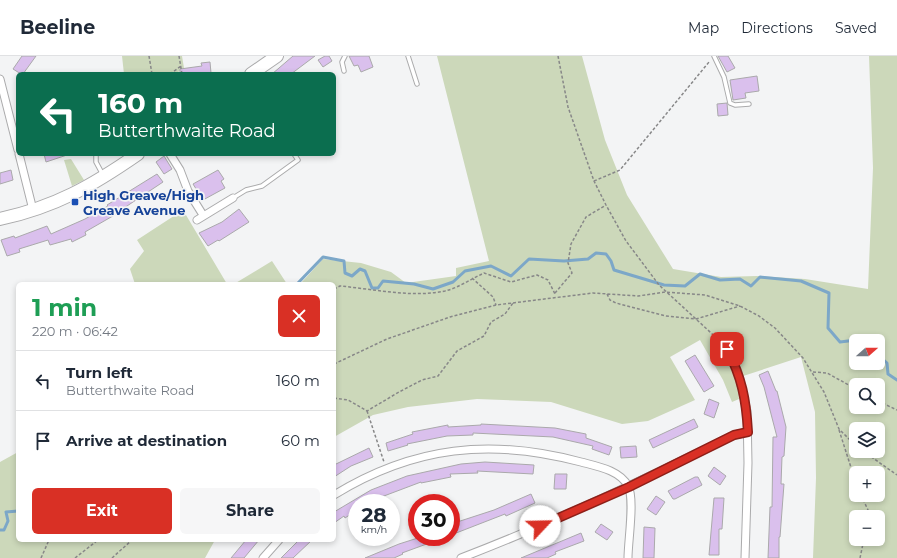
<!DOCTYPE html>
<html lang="en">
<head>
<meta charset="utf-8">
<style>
	:root { --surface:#fff; --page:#f6f6f7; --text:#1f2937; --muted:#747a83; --line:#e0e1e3; --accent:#d93025 }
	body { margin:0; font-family:Montserrat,sans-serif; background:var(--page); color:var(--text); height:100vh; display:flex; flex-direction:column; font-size:15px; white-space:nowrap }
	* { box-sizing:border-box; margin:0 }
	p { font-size:13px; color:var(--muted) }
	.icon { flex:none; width:22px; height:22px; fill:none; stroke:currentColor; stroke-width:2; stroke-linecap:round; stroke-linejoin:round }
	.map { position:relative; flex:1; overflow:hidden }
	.details { position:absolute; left:16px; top:226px; width:320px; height:260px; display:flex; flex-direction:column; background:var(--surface); border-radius:6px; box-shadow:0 2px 6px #0003 }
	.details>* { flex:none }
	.banner { position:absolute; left:16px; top:16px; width:320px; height:84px; border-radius:6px; box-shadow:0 2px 6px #0003; background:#0b6e4f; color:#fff; overflow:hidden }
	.needle { width:26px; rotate:69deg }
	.buttons { position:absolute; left:849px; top:278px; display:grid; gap:8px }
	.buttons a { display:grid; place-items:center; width:36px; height:36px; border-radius:6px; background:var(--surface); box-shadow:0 2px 6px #0003; font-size:20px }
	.speed { position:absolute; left:348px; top:438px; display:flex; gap:8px; font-size:20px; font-weight:700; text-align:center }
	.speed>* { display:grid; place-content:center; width:52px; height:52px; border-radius:50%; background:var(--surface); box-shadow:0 2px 6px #0003; line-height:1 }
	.speed small { font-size:10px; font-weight:400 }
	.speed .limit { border:6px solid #d22; background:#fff; color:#111 }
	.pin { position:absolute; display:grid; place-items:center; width:34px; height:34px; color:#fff; margin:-17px; border-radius:8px; box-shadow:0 2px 6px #0006 }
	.me { position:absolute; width:44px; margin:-22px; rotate:66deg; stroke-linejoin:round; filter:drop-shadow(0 0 3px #0008) }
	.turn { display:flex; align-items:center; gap:14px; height:84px; padding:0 16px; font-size:18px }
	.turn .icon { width:52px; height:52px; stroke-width:2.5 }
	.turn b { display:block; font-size:28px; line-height:34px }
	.round { display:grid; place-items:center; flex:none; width:42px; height:42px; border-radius:6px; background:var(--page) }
	.head { display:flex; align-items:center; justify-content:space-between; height:68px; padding:0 16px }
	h1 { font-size:24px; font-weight:700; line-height:30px; color:#1e9e55 }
	.button { display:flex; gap:8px; margin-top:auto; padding:8px 16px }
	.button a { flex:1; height:46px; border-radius:6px; background:var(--accent); color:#fff; font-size:16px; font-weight:700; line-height:46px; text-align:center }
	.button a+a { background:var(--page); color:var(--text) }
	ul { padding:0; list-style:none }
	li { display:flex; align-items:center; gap:12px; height:60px; padding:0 16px; border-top:1px solid var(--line) }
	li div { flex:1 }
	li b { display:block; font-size:15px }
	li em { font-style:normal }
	header { display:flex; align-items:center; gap:24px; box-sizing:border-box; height:56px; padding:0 20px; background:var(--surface); border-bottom:1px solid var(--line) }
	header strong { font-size:19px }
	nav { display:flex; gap:22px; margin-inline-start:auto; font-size:14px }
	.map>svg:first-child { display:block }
</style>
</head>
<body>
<header>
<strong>Beeline</strong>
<nav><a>Map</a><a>Directions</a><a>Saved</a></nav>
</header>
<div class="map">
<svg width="897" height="502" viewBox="0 0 897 502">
	<rect width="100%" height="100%" fill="#f3f4f5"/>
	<path fill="#ccd8ba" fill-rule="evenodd" d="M 122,0 L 182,0 L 184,12 L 175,18 L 124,18 Z
		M 437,0 L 582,0 L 605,84 L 627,139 L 673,213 L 721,221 L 757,220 L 805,223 L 868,233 L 873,112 L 869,0 L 897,0 L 897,502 L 813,502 L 816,422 L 815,356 L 801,301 L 737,322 L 739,343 L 732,346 L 723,324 L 700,284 L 670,301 L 695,344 L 648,365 L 622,368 L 551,346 L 477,343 L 408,351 L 373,359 L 334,381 L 334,228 L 300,228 L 323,203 L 361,207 L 391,216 L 406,227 L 456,220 L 456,212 L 489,205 ZM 856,285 L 878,285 L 878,307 L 856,307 ZM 856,329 L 878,329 L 878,351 L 856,351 ZM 856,373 L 878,373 L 878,395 L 856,395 ZM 856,417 L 878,417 L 878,439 L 856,439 ZM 856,461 L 878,461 L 878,483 L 856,483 Z
		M 71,103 L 84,124 L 72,130 L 64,104 Z
		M 183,154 L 227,228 L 135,228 L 130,213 L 144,195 L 137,184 Z
		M 272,205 L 287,228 L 234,228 Z
		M 18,396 L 18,484 L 215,484 L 205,502 L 0,502 L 0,406 Z"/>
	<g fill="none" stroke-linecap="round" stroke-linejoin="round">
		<path stroke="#7ca7c8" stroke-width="3" d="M 297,228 L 323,201 L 344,205 L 345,217 L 352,220 L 360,213 L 365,215 L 372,232 L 378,232 L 383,225 L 414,228 L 433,233 L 453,226 L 465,215 L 491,210 L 511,220 L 529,203 L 564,205 L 588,203 L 596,197 L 606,198 L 611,205 L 614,214 L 664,229 L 685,230 L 700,218 L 720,224 L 740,223 L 751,230 L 760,221 L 801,225 L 829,237 L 828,272 L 840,286 L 856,284 L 858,285
			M 878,299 L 887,307 L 888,318 L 897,324
			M 0,474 L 4,474 L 8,465 L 6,456 L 18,455"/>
	</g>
	<path fill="#dac0ed" stroke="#aaa9ab" d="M 22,0 L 36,0 L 23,18 L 21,18 L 13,13 Z
		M 293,0 L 315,0 L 291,18 L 272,18 Z
		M 325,0 L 329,0 L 332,5 L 323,11 L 318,4 Z
		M 349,0 L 369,0 L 373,11 L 361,16 L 358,9 L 354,10 Z
		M 718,0 L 728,0 L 735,12 L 727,16 Z
		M 210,6 L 211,17 L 180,18 L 180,13 L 202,10 L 201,7 Z
		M 757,20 L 759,35 L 745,37 L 746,42 L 733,44 L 730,24 Z
		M 727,47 L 728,59 L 718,60 L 717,48 Z
		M 44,98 L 67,98 L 67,99 L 46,106 Z
		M 164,100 L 172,113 L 164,118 L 156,106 Z
		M 11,114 L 13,124 L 0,128 L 0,117 Z
		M 218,114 L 224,123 L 221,125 L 225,132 L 203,144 L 193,128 Z
		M 157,118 L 163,126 L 124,152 L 125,153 L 85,176 L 86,179 L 72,186 L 71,183 L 50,189 L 48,184 L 19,193 L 20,196 L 7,200 L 1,184 L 14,180 L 15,182 L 47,170 L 51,178 L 85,163 L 108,150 L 107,149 Z
		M 239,153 L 249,166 L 219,185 L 218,184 L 208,190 L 199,177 L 222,166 Z
		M 695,299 L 714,330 L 704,336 L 685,305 Z
		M 768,315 L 776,335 L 777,335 L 786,371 L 784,400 L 782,401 L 781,428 L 784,428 L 780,481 L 779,481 L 779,502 L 768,502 L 770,451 L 772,451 L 773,381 L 777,381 L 764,331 L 759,319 Z
		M 709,343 L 719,347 L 714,362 L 704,358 Z
		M 694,363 L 698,371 L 653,392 L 649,384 Z
		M 481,368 L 555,372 L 586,378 L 586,382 L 612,391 L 609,399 L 592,393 L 593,390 L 553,381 L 473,377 L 473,379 L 447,380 L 407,388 L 408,389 L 388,395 L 386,387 L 413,378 L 412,376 L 448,369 L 448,371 L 481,369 Z
		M 636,390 L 637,401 L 621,402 L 620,391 Z
		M 369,392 L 373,401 L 351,410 L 334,421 L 334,409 Z
		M 485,406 L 534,409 L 533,418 L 477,415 L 478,417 L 450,418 L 451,421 L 421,427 L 421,426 L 376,443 L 369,447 L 357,447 L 357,454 L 345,462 L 344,460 L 334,467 L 334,456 L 371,434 L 407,420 L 461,408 Z
		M 714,411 L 726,420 L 720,429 L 708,420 Z
		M 555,418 L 567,418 L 566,433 L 554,433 Z
		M 695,421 L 698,421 L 702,429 L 675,443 L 673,443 L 668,435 Z
		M 531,438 L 535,447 L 506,460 L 505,458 L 451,479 L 451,468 L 494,454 Z
		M 656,440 L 665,446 L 656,459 L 647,453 Z
		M 714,442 L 724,442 L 722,473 L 719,473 L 719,499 L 709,499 Z
		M 601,468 L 613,476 L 607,484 L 595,476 Z
		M 644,471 L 655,472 L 654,502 L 643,502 Z
		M 581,477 L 584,485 L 555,496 L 556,498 L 547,502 L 521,502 Z
		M 421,481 L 443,482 L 402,497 L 403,498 L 394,502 L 365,502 L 399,488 Z
		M 246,484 L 259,484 L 244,502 L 231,502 Z
		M 299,484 L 312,484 L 293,502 L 281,502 Z"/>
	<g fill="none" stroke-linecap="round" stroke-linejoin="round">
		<g stroke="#ababac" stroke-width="5.5">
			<path id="lane" d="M 408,0 L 417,28
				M 714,0 L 724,21 L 730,47 L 735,49 L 749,48
				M 344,15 L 342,6 L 345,0
				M 96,98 L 96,106 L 103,119
				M 233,142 L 246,134 L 262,130 L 298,104 L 294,98"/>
		</g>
		<g stroke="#ababac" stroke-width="9">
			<path id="street" d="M 0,23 L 18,94
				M 19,98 L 33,154
				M 170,98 L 180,114 L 188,135 L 203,159
				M 197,164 L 233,142
				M 727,293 L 738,316 L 747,355 L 748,407 L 745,502
				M 334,439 C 414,390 491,382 581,406 C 596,410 620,414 628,430 C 635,443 628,485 628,502
				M 263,502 L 279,484
				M 461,502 C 555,466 645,423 734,379 L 748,376"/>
		</g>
		<g stroke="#ababac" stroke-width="14">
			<path id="primary" d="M 251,18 L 277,0
				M 0,163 C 55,151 92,130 138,98"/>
		</g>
		<path stroke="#878788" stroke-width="1.5" stroke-dasharray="3 2" stroke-linecap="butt" d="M 149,0 L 152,18
			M 179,0 L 182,18
			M 558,0 L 568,51 L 594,125 L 606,149 L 626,185 L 659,229 L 722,287
			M 170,18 L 181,10
			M 594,125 L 620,114 L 709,6
			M 472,222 L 493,241 L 496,249
			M 334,233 L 340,230 C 374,233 411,242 445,235 C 458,232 471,223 484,217 L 511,226 L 537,219 L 548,224 L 555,238
			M 555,237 L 572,217 L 568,207 L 571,188 L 586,161 L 606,149
			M 607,238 L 610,244 L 616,247 L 666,260 L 696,263 L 740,250
			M 334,308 L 387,283 L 450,261 L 496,249 L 593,237 L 638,240 L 665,236 L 705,239 L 740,250 L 759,260 L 775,272 L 803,302 L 824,336 L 839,373 L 856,390
			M 813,316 L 827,317 L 856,333
			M 334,342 L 348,344 L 367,355 L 399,336 L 422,324 L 438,320 L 457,295 L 484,280 L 491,266 L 505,258 L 513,247
			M 878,345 L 897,354
			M 367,355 L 384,406
			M 839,374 L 856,427
			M 863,395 L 897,419
			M 861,439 L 868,454 L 869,461
			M 41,502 L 49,484
			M 75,502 L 98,484
			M 112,502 L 132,484
			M 860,502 L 864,483"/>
		<use href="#lane" stroke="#fff" stroke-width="3.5"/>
		<use href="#street" stroke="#fff" stroke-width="7"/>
		<use href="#primary" stroke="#fff" stroke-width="12"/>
	</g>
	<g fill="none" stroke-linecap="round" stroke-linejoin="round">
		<g stroke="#8d1f18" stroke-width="10">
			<path id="route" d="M 540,470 L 629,431 L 734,379 L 748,376 C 746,343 742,322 727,293"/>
		</g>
		<use href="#route" stroke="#d93025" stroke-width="7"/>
	</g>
	<rect fill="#1a4fb4" stroke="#f3f4f5" stroke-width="1.5" x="71" y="142" width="8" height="8" rx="2"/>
	<g text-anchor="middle" stroke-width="3.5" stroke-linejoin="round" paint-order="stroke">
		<g font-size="13" font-weight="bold" fill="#164399" stroke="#f3f4f5" text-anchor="start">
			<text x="83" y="144">High Greave/High<tspan x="83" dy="15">Greave Avenue</tspan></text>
		</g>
	</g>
</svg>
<div class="buttons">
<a><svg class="needle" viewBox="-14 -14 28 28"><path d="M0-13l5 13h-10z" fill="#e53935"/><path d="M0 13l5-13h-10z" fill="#747a83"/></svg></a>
<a><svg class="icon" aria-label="search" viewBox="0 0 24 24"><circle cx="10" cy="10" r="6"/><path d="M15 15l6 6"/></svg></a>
<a><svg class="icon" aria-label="layers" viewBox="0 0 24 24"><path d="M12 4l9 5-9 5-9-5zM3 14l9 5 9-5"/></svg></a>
<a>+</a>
<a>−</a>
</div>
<div class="speed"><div>28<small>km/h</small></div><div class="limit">30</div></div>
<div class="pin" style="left:727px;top:293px;background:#d93025"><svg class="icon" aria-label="arrive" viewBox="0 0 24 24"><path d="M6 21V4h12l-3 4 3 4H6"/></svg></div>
<svg class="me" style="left:540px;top:470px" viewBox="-20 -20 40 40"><circle r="19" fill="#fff"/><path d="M0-13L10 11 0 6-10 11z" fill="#d93025"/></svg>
<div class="banner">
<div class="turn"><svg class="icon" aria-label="left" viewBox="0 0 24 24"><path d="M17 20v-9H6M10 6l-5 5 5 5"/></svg><div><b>160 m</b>Butterthwaite Road</div></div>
</div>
<section class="details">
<div class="head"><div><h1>1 min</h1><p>220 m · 06:42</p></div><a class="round" style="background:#d93025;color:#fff"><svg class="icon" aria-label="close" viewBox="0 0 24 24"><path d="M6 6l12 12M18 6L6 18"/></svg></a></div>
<ul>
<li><svg class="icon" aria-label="left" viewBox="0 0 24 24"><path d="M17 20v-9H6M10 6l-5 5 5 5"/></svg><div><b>Turn left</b><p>Butterthwaite Road</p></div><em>160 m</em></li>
<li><svg class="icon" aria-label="arrive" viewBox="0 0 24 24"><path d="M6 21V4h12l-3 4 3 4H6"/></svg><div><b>Arrive at destination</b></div><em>60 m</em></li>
</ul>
<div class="button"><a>Exit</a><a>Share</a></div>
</section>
</div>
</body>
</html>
